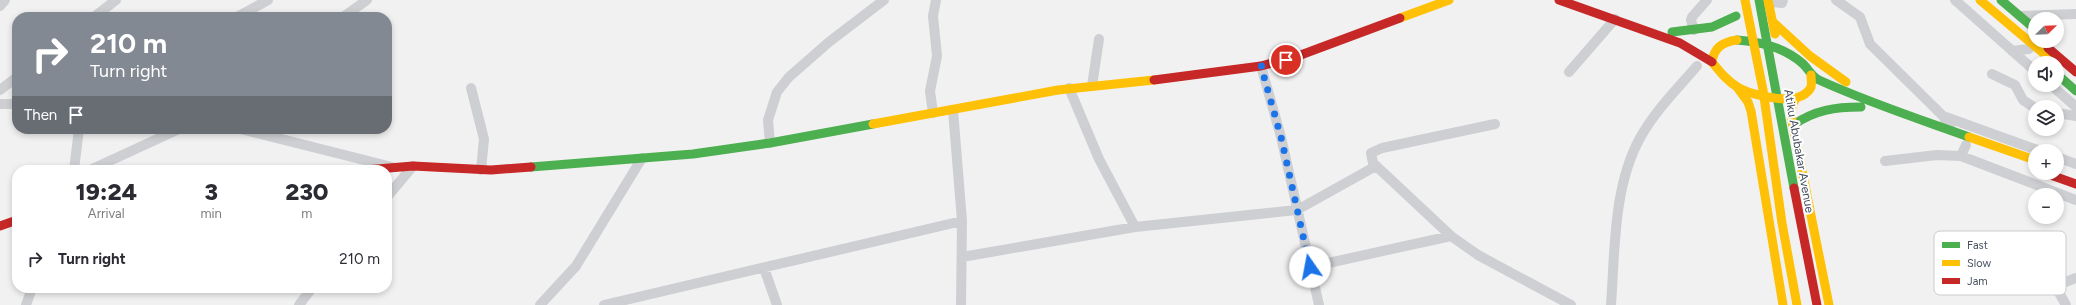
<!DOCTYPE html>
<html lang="en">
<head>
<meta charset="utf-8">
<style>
	:root { --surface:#fff; --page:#f7f7f7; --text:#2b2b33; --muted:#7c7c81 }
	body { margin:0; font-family:Figtree,sans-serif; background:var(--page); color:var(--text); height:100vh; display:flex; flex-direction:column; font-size:15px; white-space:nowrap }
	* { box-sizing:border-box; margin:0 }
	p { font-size:13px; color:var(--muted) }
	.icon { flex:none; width:22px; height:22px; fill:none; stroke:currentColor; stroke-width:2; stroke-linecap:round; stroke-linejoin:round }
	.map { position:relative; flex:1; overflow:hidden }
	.details { position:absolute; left:12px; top:165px; width:380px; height:128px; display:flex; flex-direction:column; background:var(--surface); border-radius:16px; box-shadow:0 2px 6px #0003 }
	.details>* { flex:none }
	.top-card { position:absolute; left:12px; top:12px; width:380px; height:122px; border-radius:16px; box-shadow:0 2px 6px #0003; background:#838992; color:#fff; overflow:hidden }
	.needle { width:26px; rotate:67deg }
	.tools { position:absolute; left:2028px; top:12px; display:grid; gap:8px }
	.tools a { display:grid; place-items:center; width:36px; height:36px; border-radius:50%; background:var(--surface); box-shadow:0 2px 6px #0003; font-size:20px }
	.pin { position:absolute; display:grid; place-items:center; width:34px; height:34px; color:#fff; margin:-17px; border:2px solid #fff; border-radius:50%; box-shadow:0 1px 4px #0007 }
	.me { position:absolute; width:44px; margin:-22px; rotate:348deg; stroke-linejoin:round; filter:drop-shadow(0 0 3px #0008) }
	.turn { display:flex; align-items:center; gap:14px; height:84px; padding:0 12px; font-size:18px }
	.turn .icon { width:52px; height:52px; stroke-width:2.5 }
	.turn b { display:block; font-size:28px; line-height:34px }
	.then { display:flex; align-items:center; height:38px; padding:0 12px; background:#0003; gap:8px; font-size:15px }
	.eta { display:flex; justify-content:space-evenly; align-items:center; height:68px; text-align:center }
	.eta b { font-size:24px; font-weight:800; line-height:28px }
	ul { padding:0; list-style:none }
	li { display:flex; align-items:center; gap:12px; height:52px; padding:0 12px }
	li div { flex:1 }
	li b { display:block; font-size:15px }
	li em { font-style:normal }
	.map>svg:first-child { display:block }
</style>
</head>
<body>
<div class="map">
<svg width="2076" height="305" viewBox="0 0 2076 305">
	<rect width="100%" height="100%" fill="#f2f1f1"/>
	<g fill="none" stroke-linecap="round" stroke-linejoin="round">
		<path stroke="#cdcfd2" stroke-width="10" d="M 1836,0 L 1860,17 L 1870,44 L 1943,116 L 1951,130
			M 1955,0 L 2035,71
			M 1768,2 L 1782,3 L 1783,0
			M 0,6 L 5,0
			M 2020,16 L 2076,14
			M 94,17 L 116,0
			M 237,17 L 268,0
			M 343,17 L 367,0
			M 1694,30 L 1691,20 L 1692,17 L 1707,0
			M 2012,51 L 2029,49
			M 1261,66 L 1281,137 L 1319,305
			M 1569,72 L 1615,19
			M 1992,74 L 2015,85 L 2023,100 L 2035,108
			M 2051,85 L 2076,107
			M 1092,86 L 1099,39
			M 471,88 L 484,139 L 481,170
			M 1069,88 L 1099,159 L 1135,227
			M 0,90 L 17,77
			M 0,104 L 17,104
			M 953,110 L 962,221 L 961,305
			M 933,113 L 930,91 L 937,56 L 933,16 L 936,0
			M 2057,113 L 2076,116
			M 1943,116 L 2040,151
			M 1495,124 L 1382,148 L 1371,153 L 1373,163 L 1451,236 L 1478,255 L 1571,305
			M 241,129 L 392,167
			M 770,143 L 768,120 L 777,92 L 789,77 L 829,42 L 884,0
			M 1961,156 L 1966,145
			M 2057,157 L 2076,164
			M 1885,161 L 1937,155 L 1961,156 L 2076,200
			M 74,170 L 79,129
			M 90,170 L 179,129
			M 387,197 L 413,166
			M 962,257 L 1135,227 L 1297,210 L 1376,166
			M 1310,267 L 1451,236
			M 764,268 L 777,305
			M 26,305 L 32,288
			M 299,305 L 312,288
			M 540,305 L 576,266 L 642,158
			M 604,305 L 962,221
			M 1611,305 C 1615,251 1613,187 1640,138 C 1655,111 1677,89 1697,66
			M 2066,305 L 2057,289 L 2058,285 L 2076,278"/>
		<path stroke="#4caf50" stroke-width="9" d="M 1759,0 L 1794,188
			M 2001,0 L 2035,29
			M 1672,32 L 1712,27 L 1736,16
			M 1737,40 C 1761,42 1783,47 1802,63 C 1808,68 1811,76 1819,80 C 1867,102 1919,119 1969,137
			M 2057,74 L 2076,91
			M 1793,125 C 1815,110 1835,107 1861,107
			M 531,167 L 693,154 L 770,143 L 873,124"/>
		<path stroke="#ffc107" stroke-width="9" d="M 1745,0 L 1763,90 L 1782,223 L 1797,305
			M 1768,0 L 1775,34
			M 1980,0 L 2055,63
			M 1400,18 L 1449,0
			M 1772,21 L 1810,56 L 1846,82
			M 1737,40 C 1723,42 1714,47 1712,62 C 1720,72 1728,82 1739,88 C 1754,96 1801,108 1811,87 C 1812,84 1811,79 1811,75
			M 1737,87 L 1748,102 L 1751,111 L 1783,305
			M 1796,98 L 1791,109 L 1792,121 L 1829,305
			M 873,124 L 1058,90 L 1154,80
			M 1969,137 L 2035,160"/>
		<path stroke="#c62828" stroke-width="9" d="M 1559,0 L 1680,43 L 1712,62
			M 2048,48 L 2076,72
			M 1154,80 L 1261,66 L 1298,56 L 1400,18
			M 365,170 L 413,166 L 491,170 L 531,167
			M 2045,173 L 2076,184
			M 1794,188 L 1817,305
			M 0,226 L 17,220"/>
	</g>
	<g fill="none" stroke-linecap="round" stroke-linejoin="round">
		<path stroke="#1a73e8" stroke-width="7" stroke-dasharray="0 12.6" d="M 1286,60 L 1261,66 L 1281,137 L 1310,267"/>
	</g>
	<g text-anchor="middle" stroke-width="4" stroke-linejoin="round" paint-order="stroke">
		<g font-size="12" fill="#47515f" stroke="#fff">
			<text transform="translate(1799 151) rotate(80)" y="4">Atiku Abubakar Avenue</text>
		</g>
	</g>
	<rect x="1934" y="231" width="132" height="64" rx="6" fill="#fff" stroke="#c8cbcf" stroke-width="1"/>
	<rect x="1942" y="242" width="18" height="6" fill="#4caf50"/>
	<rect x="1942" y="260" width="18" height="6" fill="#ffc107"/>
	<rect x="1942" y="278" width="18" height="6" fill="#c62828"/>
	<g font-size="11" fill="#47515f">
		<text x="1967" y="249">Fast</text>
		<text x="1967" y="267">Slow</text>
		<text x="1967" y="285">Jam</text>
	</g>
</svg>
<div class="tools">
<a><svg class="needle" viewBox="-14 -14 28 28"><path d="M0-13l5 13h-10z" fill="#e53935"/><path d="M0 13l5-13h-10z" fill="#7c7c81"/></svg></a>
<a><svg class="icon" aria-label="sound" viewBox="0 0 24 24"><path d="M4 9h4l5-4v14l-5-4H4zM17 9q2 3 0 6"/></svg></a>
<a><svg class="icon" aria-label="layers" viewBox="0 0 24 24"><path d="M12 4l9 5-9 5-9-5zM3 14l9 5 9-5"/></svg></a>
<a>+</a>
<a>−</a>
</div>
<div class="pin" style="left:1286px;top:60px;background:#d93025"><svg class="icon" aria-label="arrive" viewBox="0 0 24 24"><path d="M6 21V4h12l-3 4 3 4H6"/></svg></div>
<svg class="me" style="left:1310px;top:267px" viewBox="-20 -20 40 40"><circle r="19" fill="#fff"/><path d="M0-13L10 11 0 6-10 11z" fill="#1a73e8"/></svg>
<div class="top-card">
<div class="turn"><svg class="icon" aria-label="right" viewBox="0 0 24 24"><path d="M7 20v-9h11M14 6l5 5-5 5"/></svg><div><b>210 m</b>Turn right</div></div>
<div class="then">Then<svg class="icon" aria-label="arrive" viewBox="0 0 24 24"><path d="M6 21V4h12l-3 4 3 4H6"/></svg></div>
</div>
<section class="details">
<div class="eta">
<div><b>19:24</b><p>Arrival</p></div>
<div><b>3</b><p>min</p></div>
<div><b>230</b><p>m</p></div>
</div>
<ul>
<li><svg class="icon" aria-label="right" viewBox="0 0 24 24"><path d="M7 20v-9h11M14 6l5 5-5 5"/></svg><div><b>Turn right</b></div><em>210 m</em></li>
</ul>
</section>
</div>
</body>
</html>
